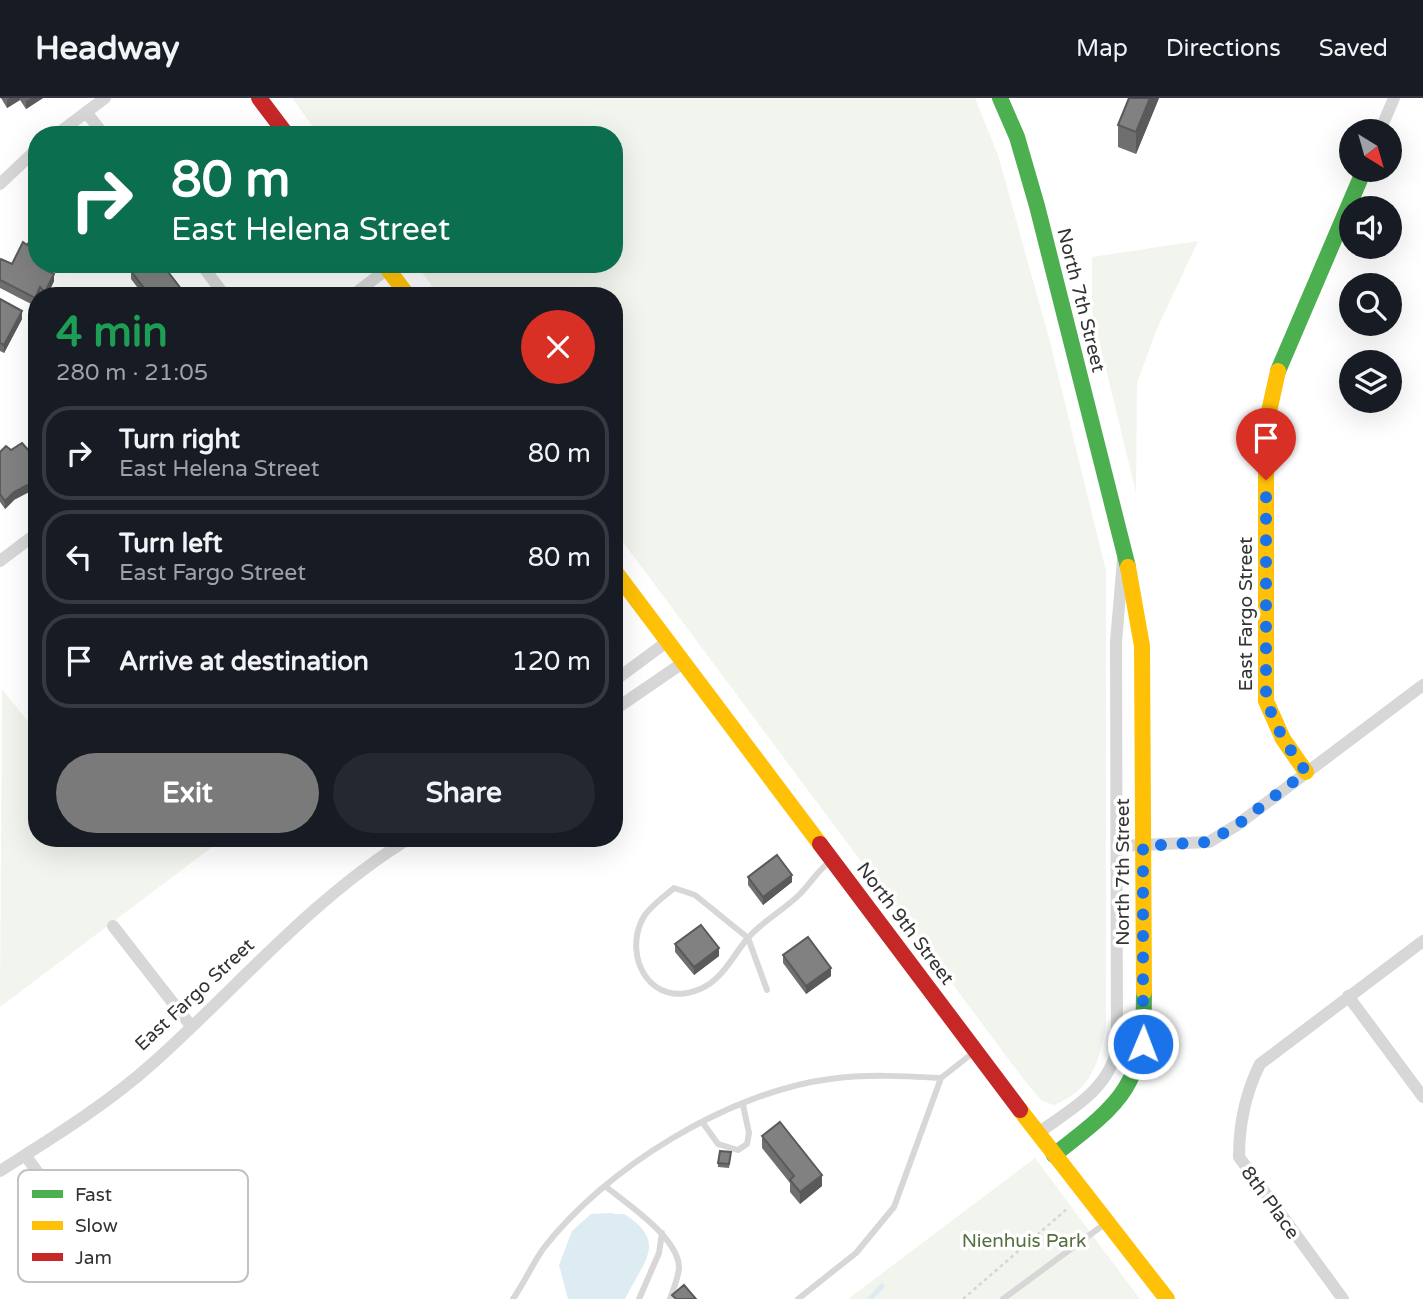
<!DOCTYPE html>
<html lang="en">
<head>
<meta charset="utf-8">
<style>
	:root { --surface:#171b24; --page:#242831; --text:#f1f3f6; --muted:#9ea1a6; --line:#363941; --accent:#7a7a7a }
	body { margin:0; font-family:"Varela Round",sans-serif; background:var(--page); color:var(--text); height:100vh; display:flex; flex-direction:column; font-size:26px; white-space:nowrap }
	* { box-sizing:border-box; margin:0 }
	p { font-size:23px; color:var(--muted) }
	.icon { flex:none; width:38px; height:38px; fill:none; stroke:currentColor; stroke-width:2; stroke-linecap:round; stroke-linejoin:round }
	.map { position:relative; flex:1; overflow:hidden }
	.sheet { position:absolute; left:28px; top:189px; width:595px; height:560px; display:flex; flex-direction:column; background:var(--surface); border-radius:28px; box-shadow:0 7px 28px #0002 }
	.sheet>* { flex:none }
	.guide { position:absolute; left:28px; top:28px; width:595px; height:147px; border-radius:28px; box-shadow:0 7px 28px #0002; background:#0b6e4f; color:#fff; overflow:hidden }
	.needle { width:46px; rotate:143deg }
	.controls { position:absolute; left:1339px; top:21px; display:grid; gap:14px }
	.controls a { display:grid; place-items:center; width:63px; height:63px; border-radius:50%; background:var(--surface); box-shadow:0 7px 28px #0002; font-size:35px }
	.pin { position:absolute; display:grid; place-items:center; width:60px; height:60px; color:#fff; margin:-72px -30px; border-radius:50% 50% 50% 0; rotate:-45deg; box-shadow:0 0 7px #0007 }
	.pin .icon { rotate:45deg }
	.me { position:absolute; width:77px; margin:-38px; rotate:1deg; stroke-linejoin:round; filter:drop-shadow(0 0 5px #0008) }
	.turn { display:flex; align-items:center; gap:24px; height:147px; padding:0 28px; font-size:32px }
	.turn .icon { width:91px; height:91px; stroke-width:2.5 }
	.turn b { display:block; font-size:49px; line-height:60px }
	.round { display:grid; place-items:center; flex:none; width:74px; height:74px; border-radius:37px; background:var(--page) }
	.headline { display:flex; align-items:center; justify-content:space-between; height:119px; padding:0 28px }
	h1 { font-size:42px; font-weight:700; line-height:52px; color:#1e9e55 }
	.cta { display:flex; gap:14px; margin-top:auto; padding:14px 28px }
	.cta a { flex:1; height:80px; border-radius:42px; background:var(--accent); color:#fff; font-size:28px; font-weight:700; line-height:80px; text-align:center }
	.cta a+a { background:var(--page); color:var(--text) }
	ul { padding:0; list-style:none }
	li { display:flex; align-items:center; gap:21px; height:94px; margin:0 14px 10px; padding:0 14px; border:4px solid var(--line); border-radius:28px }
	li div { flex:1 }
	li b { display:block; font-size:26px }
	li em { font-style:normal }
	header { display:flex; align-items:center; gap:42px; box-sizing:border-box; height:98px; padding:0 35px; background:var(--surface); border-bottom:2px solid var(--line) }
	header strong { font-size:33px }
	nav { display:flex; gap:38px; margin-inline-start:auto; font-size:24px }
	.map>svg:first-child { display:block }
</style>
</head>
<body>
<header>
<strong>Headway</strong>
<nav><a>Map</a><a>Directions</a><a>Saved</a></nav>
</header>
<div class="map">
<svg width="1423" height="1201" viewBox="0 0 1423 1201">
	<rect width="100%" height="100%" fill="#fff"/>
	<path fill="#f1f5ed" d="M 292,0 L 975,0 L 998,57 L 1049,240 L 1106,473 L 1106,928 C 1098,965 1093,991 1054,1007 L 1042,1003 L 1024,982 L 614,432 L 614,198 L 439,198 L 416,166 L 614,166 L 614,37 L 319,37 Z
		M 1198,143 L 1156,233 L 1137,285 L 1136,395 L 1092,213 L 1092,159 Z
		M 2,591 L 37,635 L 37,740 L 224,740 L 0,909 Z
		M 1035,1060 L 1140,1201 L 848,1201 Z"/>
	<path fill="#ddebf3" d="M 611,1115 C 617,1117 623,1115 626,1117 C 668,1145 643,1164 625,1201 L 568,1201 L 559,1167 L 572,1133 L 591,1116 Z"/>
	<g fill="none" stroke-linecap="round" stroke-linejoin="round">
		<path stroke="#ddebf3" stroke-width="5" d="M 870,1201 L 882,1188"/>
		<path stroke="#d6d6d6" stroke-width="2.5" stroke-dasharray="3.5 3.5" stroke-linecap="butt" d="M 963,1201 L 1068,1110"/>
		<path stroke="#d7d7d7" stroke-width="6" d="M 767,892 L 748,840 L 695,797 L 674,790 C 665,798 649,809 643,820 C 622,860 652,912 700,891 C 722,882 732,859 747,841 C 761,824 784,812 800,796 C 810,786 816,775 828,765
			M 703,1025 L 718,1046 L 738,1052 L 747,1046 L 749,1035 L 743,1007
			M 605,1088 C 626,1105 678,1139 679,1169 C 679,1178 673,1192 670,1201
			M 513,1201 C 524,1185 532,1167 543,1151 C 605,1070 729,994 830,981 C 867,976 904,978 941,980 L 974,954
			M 639,1201 L 659,1155 L 662,1135
			M 798,1201 L 856,1155 L 894,1109 L 941,980
			M 1003,1201 L 1106,1125"/>
		<path stroke="#d7d7d7" stroke-width="12" d="M 86,14 L 104,37
			M 1380,33 L 1394,0
			M 56,37 L 105,0
			M 0,86 L 37,51
			M 201,166 L 225,198
			M 352,198 L 387,171
			M 0,463 L 37,435
			M 614,583 L 668,543
			M 614,612 L 684,564
			M 1117,748 L 1209,744 L 1237,727 L 1423,587
			M 113,828 L 191,928
			M 1348,898 L 1423,999
			M 1038,1035 C 1070,1012 1110,991 1117,949 L 1116,544 L 1123,461
			M 25,1057 L 88,1143
			M 0,1073 C 52,1040 106,1007 153,965 C 238,889 312,800 410,740
			M 1343,1201 L 1239,1059 C 1239,1025 1245,996 1260,966 L 1423,843"/>
		<path stroke="#4caf50" stroke-width="16" d="M 1000,0 L 1017,39 L 1037,108 L 1128,469
			M 1278,273 L 1364,72
			M 1054,1057 C 1125,1002 1144,987 1144,894"/>
		<path stroke="#ffc107" stroke-width="16" d="M 384,166 L 408,198
			M 1278,273 L 1266,327 L 1266,603 L 1283,641 L 1306,674
			M 1128,469 L 1142,548 L 1144,894
			M 614,472 L 820,746
			M 1020,1012 L 1167,1201"/>
		<path stroke="#c62828" stroke-width="16" d="M 259,0 L 287,37
			M 820,746 L 1020,1012"/>
	</g>
	<path fill="#6f6f6f" d="M 1,0 L 43,0 L 26,11 L 20,2 L 7,10 Z
		M 1159,0 L 1136,56 L 1118,49 L 1118,27 Z
		M 0,163 L 12,166 L 56,166 L 50,174 L 54,183 L 47,198 L 41,198 L 40,197 L 37,198 L 37,205 L 35,208 L 0,190 Z
		M 96,166 L 118,166 L 104,175 Z
		M 131,173 L 185,198 L 144,198 L 131,181 Z
		M 0,201 L 22,221 L 4,255 L 0,253 Z
		M 11,352 L 30,354 L 14,402 L 5,411 L 0,404 L 0,354 Z
		M 748,779 L 792,784 L 763,807 L 748,787 Z
		M 675,846 L 719,858 L 694,877 L 675,854 Z
		M 783,857 L 831,878 L 806,896 L 783,865 Z
		M 762,1038 L 822,1088 L 800,1106 L 790,1094 L 790,1085 L 762,1050 Z
		M 731,1058 L 729,1070 L 718,1069 L 718,1065 Z"/>
	<path fill="#5a5a5a" d="M 10,0 L 20,0 L 20,2 L 7,10 L 7,2 Z
		M 31,0 L 43,0 L 26,11 L 26,3 Z
		M 1150,0 L 1159,0 L 1136,56 L 1136,34 Z
		M 50,166 L 56,166 L 46,180 L 46,172 Z
		M 105,166 L 118,166 L 104,175 L 104,167 Z
		M 54,176 L 54,183 L 47,198 L 45,198 L 45,194 Z
		M 40,189 L 40,197 L 39,198 L 37,198 L 37,205 L 35,208 L 35,200 Z
		M 22,213 L 22,221 L 4,255 L 4,247 Z
		M 37,382 L 37,390 L 14,402 L 5,411 L 5,403 L 14,394 Z
		M 792,777 L 792,784 L 763,807 L 763,799 Z
		M 719,850 L 719,858 L 694,877 L 694,869 Z
		M 831,870 L 831,878 L 806,896 L 806,888 Z
		M 822,1077 L 822,1088 L 800,1106 L 800,1094 Z"/>
	<path fill="#818181" stroke="#5a5a5a" stroke-width="2" d="M 1129,0 L 1150,0 L 1136,34 L 1118,27 Z
		M 36,134 L 37,166 L 50,166 L 46,172 L 54,176 L 45,194 L 40,189 L 35,200 L 0,182 L 0,163 L 1,161 L 12,166 L 23,144 L 27,147 Z
		M 142,166 L 162,166 L 185,196 L 182,198 L 150,198 L 131,173 Z
		M 0,201 L 22,213 L 4,247 L 0,245 Z
		M 22,345 L 30,354 L 37,351 L 37,382 L 14,394 L 5,403 L 0,396 L 0,354 L 6,348 L 11,352 Z
		M 777,757 L 792,777 L 763,799 L 748,779 Z
		M 701,827 L 719,850 L 694,869 L 675,846 Z
		M 808,839 L 831,870 L 806,888 L 783,857 Z
		M 780,1024 L 822,1077 L 800,1094 L 790,1082 L 794,1078 L 762,1038 Z
		M 720,1053 L 731,1054 L 729,1066 L 718,1065 Z
		M 684,1187 L 696,1201 L 676,1201 L 672,1197 Z"/>
	<g fill="none" stroke-linecap="round" stroke-linejoin="round">
		<path stroke="#1a73e8" stroke-width="12" stroke-dasharray="0 21.6" d="M 1143,946 L 1143,748 L 1209,744 L 1237,727 L 1306,674 L 1283,641 L 1266,603 L 1266,382"/>
	</g>
	<g text-anchor="middle" stroke-width="7" stroke-linejoin="round" paint-order="stroke">
		<g font-size="19" fill="#333" stroke="#fff">
			<text transform="translate(1082 202) rotate(76)" y="7">North 7th Street</text>
			<text transform="translate(1245 516) rotate(-90)" y="7">East Fargo Street</text>
			<text transform="translate(1122 774) rotate(-90)" y="7">North 7th Street</text>
			<text transform="translate(906 825) rotate(53)" y="7">North 9th Street</text>
			<text transform="translate(194 896) rotate(-43)" y="7">East Fargo Street</text>
			<text transform="translate(1271 1104) rotate(54)" y="7">8th Place</text>
		</g>
		<g font-size="19" fill="#56703f" stroke="#fff">
			<text x="1024" y="1149">Nienhuis Park</text>
		</g>
	</g>
	<rect x="18" y="1072" width="230" height="112" rx="10" fill="#fff" stroke="#c2c2c2" stroke-width="2"/>
	<rect x="32" y="1092" width="31" height="8" fill="#4caf50"/>
	<rect x="32" y="1123" width="31" height="9" fill="#ffc107"/>
	<rect x="32" y="1155" width="31" height="8" fill="#c62828"/>
	<g font-size="19" fill="#333">
		<text x="75" y="1103">Fast</text>
		<text x="75" y="1134">Slow</text>
		<text x="75" y="1166">Jam</text>
	</g>
</svg>
<div class="controls">
<a><svg class="needle" viewBox="-14 -14 28 28"><path d="M0-13l5 13h-10z" fill="#e53935"/><path d="M0 13l5-13h-10z" fill="#9ea1a6"/></svg></a>
<a><svg class="icon" aria-label="sound" viewBox="0 0 24 24"><path d="M4 9h4l5-4v14l-5-4H4zM17 9q2 3 0 6"/></svg></a>
<a><svg class="icon" aria-label="search" viewBox="0 0 24 24"><circle cx="10" cy="10" r="6"/><path d="M15 15l6 6"/></svg></a>
<a><svg class="icon" aria-label="layers" viewBox="0 0 24 24"><path d="M12 4l9 5-9 5-9-5zM3 14l9 5 9-5"/></svg></a>
</div>
<div class="pin" style="left:1266px;top:382px;background:#d93025"><svg class="icon" aria-label="arrive" viewBox="0 0 24 24"><path d="M6 21V4h12l-3 4 3 4H6"/></svg></div>
<svg class="me" style="left:1143px;top:946px" viewBox="-20 -20 40 40"><circle r="17" fill="#1a73e8" stroke="#fff" stroke-width="3"/><path d="M0-11L8 9 0 5-8 9z" fill="#fff"/></svg>
<div class="guide">
<div class="turn"><svg class="icon" aria-label="right" viewBox="0 0 24 24"><path d="M7 20v-9h11M14 6l5 5-5 5"/></svg><div><b>80 m</b>East Helena Street</div></div>
</div>
<section class="sheet">
<div class="headline"><div><h1>4 min</h1><p>280 m · 21:05</p></div><a class="round" style="background:#d93025;color:#fff"><svg class="icon" aria-label="close" viewBox="0 0 24 24"><path d="M6 6l12 12M18 6L6 18"/></svg></a></div>
<ul>
<li><svg class="icon" aria-label="right" viewBox="0 0 24 24"><path d="M7 20v-9h11M14 6l5 5-5 5"/></svg><div><b>Turn right</b><p>East Helena Street</p></div><em>80 m</em></li>
<li><svg class="icon" aria-label="left" viewBox="0 0 24 24"><path d="M17 20v-9H6M10 6l-5 5 5 5"/></svg><div><b>Turn left</b><p>East Fargo Street</p></div><em>80 m</em></li>
<li><svg class="icon" aria-label="arrive" viewBox="0 0 24 24"><path d="M6 21V4h12l-3 4 3 4H6"/></svg><div><b>Arrive at destination</b></div><em>120 m</em></li>
</ul>
<div class="cta"><a>Exit</a><a>Share</a></div>
</section>
</div>
</body>
</html>
